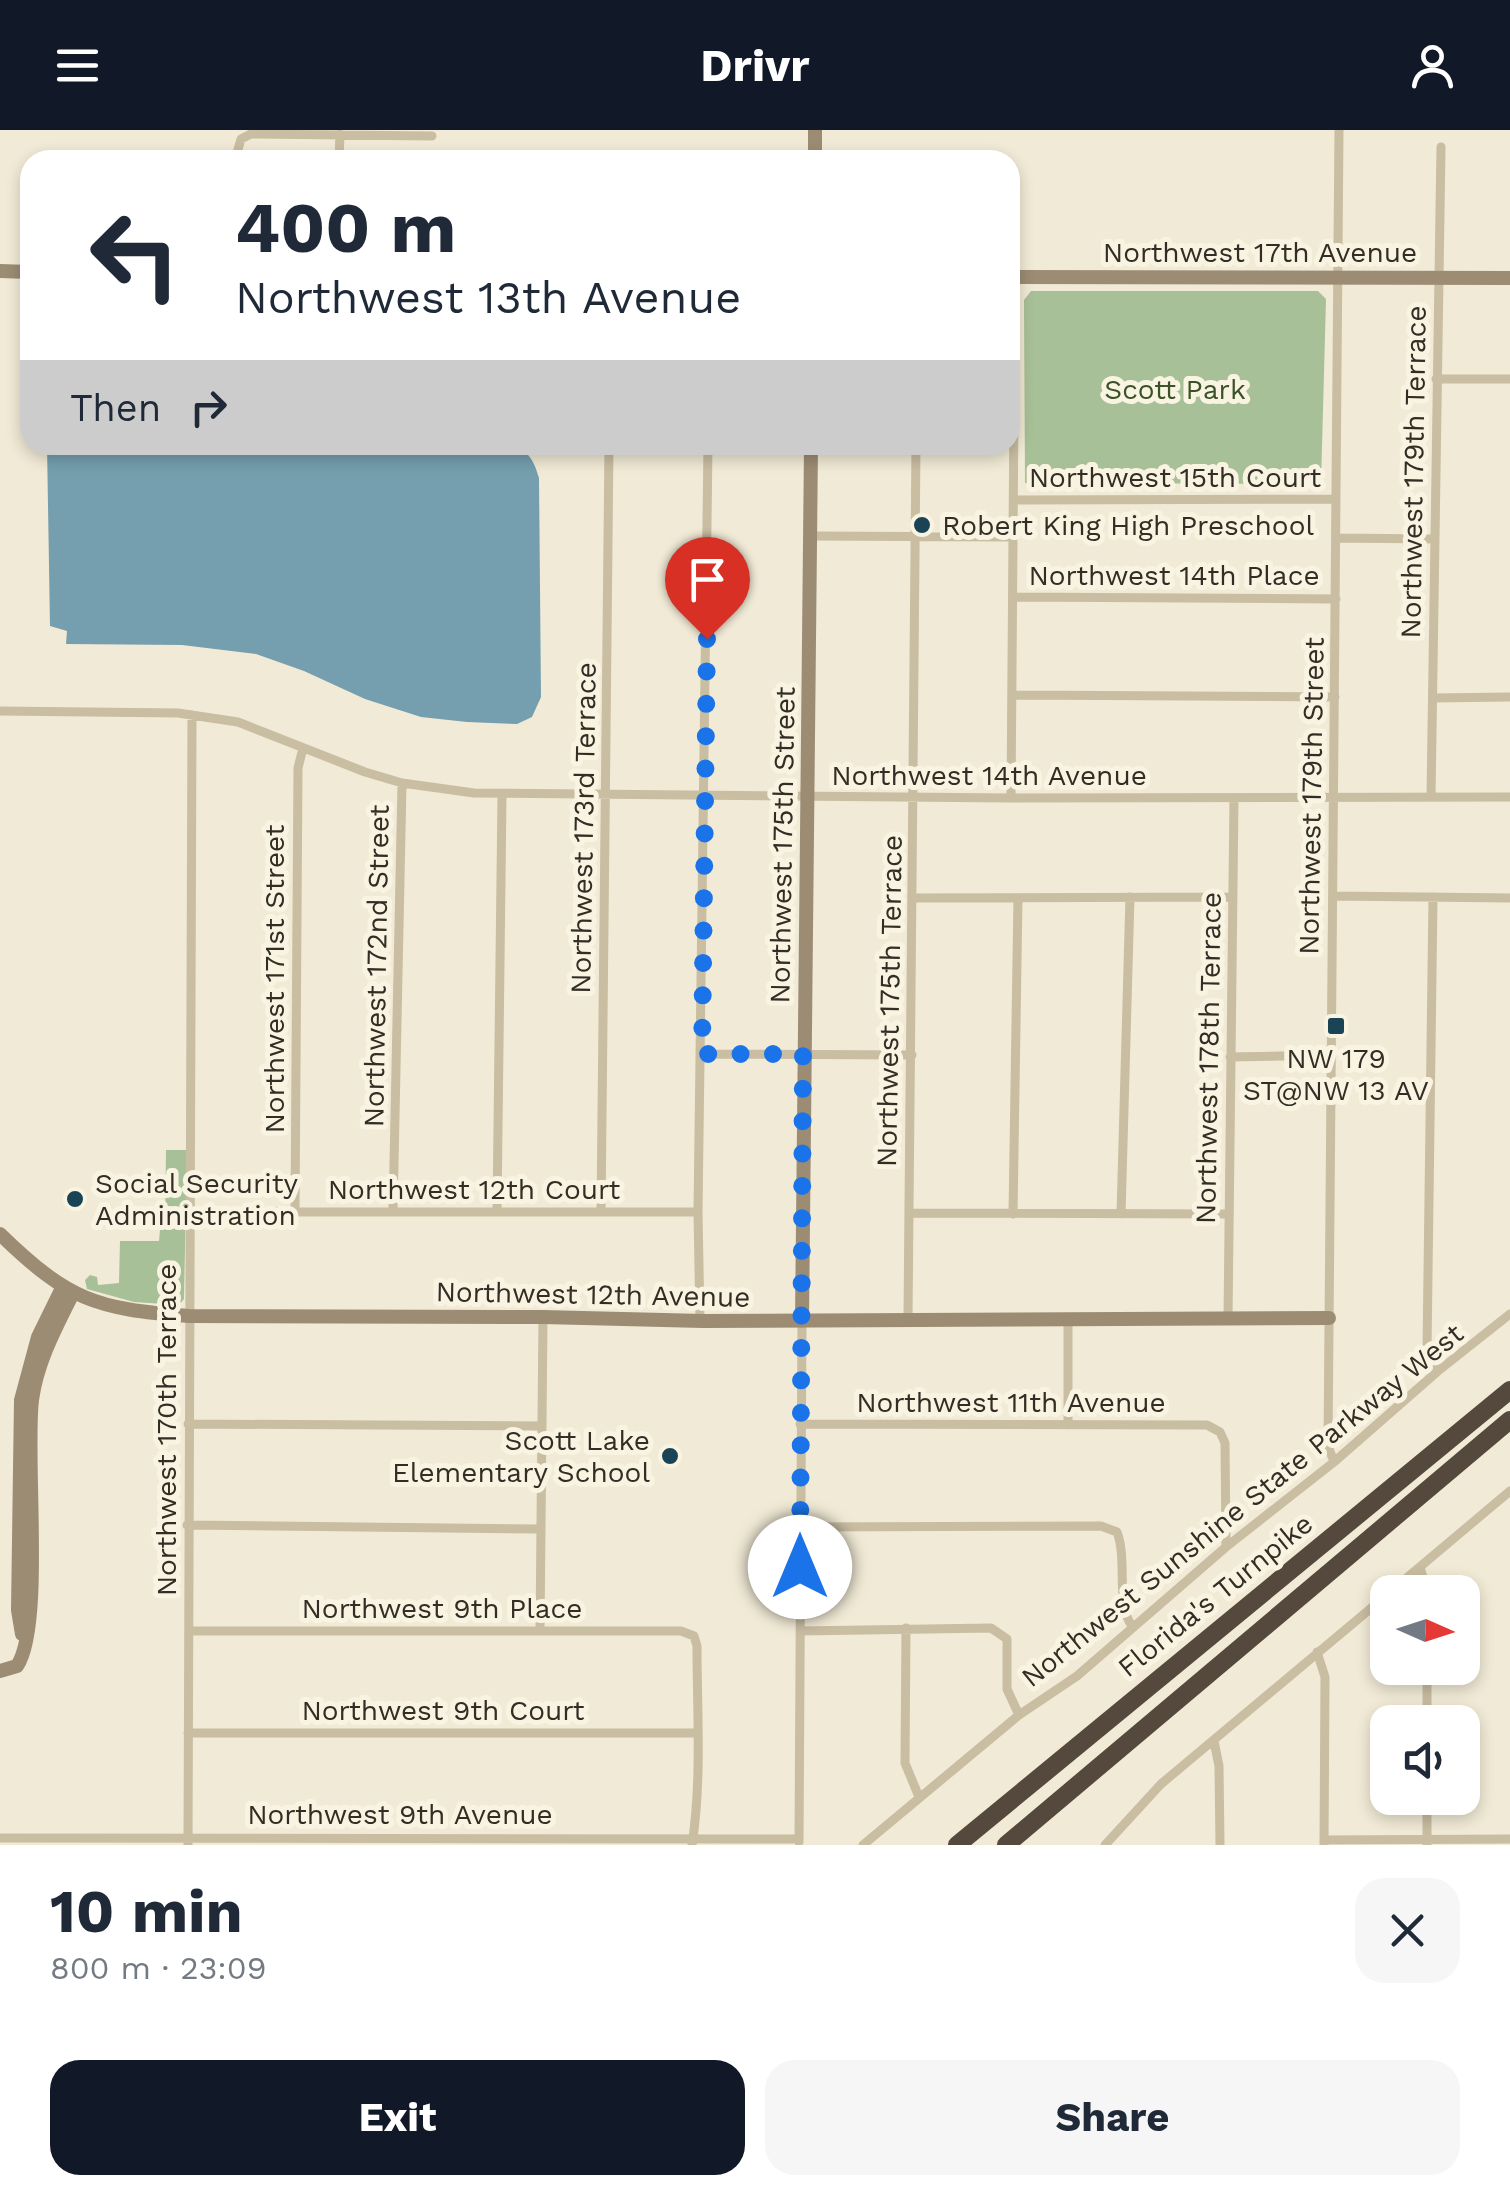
<!DOCTYPE html>
<html lang="en">
<head>
<meta charset="utf-8">
<style>
	:root { --surface:#fff; --page:#f6f6f7; --text:#1f2937; --muted:#747a83; --accent:#111827 }
	body { margin:0; font-family:"Work Sans",sans-serif; background:var(--page); color:var(--text); height:100vh; display:flex; flex-direction:column; font-size:38px; white-space:nowrap }
	* { box-sizing:border-box; margin:0 }
	p { font-size:32px; color:var(--muted) }
	.icon { flex:none; width:55px; height:55px; fill:none; stroke:currentColor; stroke-width:2; stroke-linecap:round; stroke-linejoin:round }
	.map { position:relative; height:1715px; overflow:hidden }
	.sheet { display:flex; flex-direction:column; background:var(--surface); flex:1 }
	.sheet>* { flex:none }
	.banner { position:absolute; left:20px; top:20px; width:1000px; height:305px; border-radius:30px; box-shadow:0 5px 15px #0003; background:#fff; color:var(--text); overflow:hidden }
	.needle { width:65px; rotate:93deg }
	.controls { position:absolute; left:1370px; top:1445px; display:grid; gap:20px }
	.controls a { display:grid; place-items:center; width:110px; height:110px; border-radius:20px; background:var(--surface); box-shadow:0 5px 15px #0003; font-size:50px }
	.pin { position:absolute; display:grid; place-items:center; width:85px; height:85px; color:#fff; margin:-102px -42px; border-radius:50% 50% 50% 0; rotate:-45deg; box-shadow:0 0 10px #0007 }
	.pin .icon { rotate:45deg }
	.me { position:absolute; width:110px; margin:-55px; rotate:0deg; stroke-linejoin:round; filter:drop-shadow(0 0 8px #0008) }
	.turn { display:flex; align-items:center; gap:35px; height:210px; padding:0 50px; font-size:45px }
	.turn .icon { width:130px; height:130px; stroke-width:2.5 }
	.turn b { display:block; font-size:70px; line-height:85px }
	.then { display:flex; align-items:center; height:95px; padding:0 50px; background:#0003; gap:20px; font-size:38px }
	.round { display:grid; place-items:center; flex:none; width:105px; height:105px; border-radius:30px; background:var(--page) }
	.headline { display:flex; align-items:center; justify-content:space-between; height:170px; padding:0 50px }
	h1 { font-size:60px; font-weight:700; line-height:75px }
	.cta { display:flex; gap:20px; margin-top:auto; padding:20px 50px }
	.cta a { flex:1; height:115px; border-radius:30px; background:var(--accent); color:#fff; font-size:40px; font-weight:700; line-height:115px; text-align:center }
	.cta a+a { background:var(--page); color:var(--text) }
	header { display:flex; justify-content:space-between; align-items:center; height:130px; padding:0 50px; background:var(--accent); color:#fff; font-size:45px; font-weight:700 }
	.map>svg:first-child { display:block }
</style>
</head>
<body>
<header><svg class="icon" aria-label="menu" viewBox="0 0 24 24"><path d="M4 6h16M4 12h16M4 18h16"/></svg>Drivr<svg class="icon" aria-label="person" viewBox="0 0 24 24"><circle cx="12" cy="8" r="4"/><path d="M4 21q1-7 8-7t8 7"/></svg></header>
<div class="map">
<svg width="1510" height="1715" viewBox="0 0 1510 1715">
	<rect width="100%" height="100%" fill="#f1ead6"/>
	<path fill="#a8c097" d="M 1031,161 L 1318,161 L 1326,169 L 1321,354 L 1025,353 L 1024,170 Z
		M 166,1020 L 187,1020 L 184,1169 L 179,1175 L 134,1172 L 87,1159 L 85,1150 L 90,1145 L 97,1147 L 98,1155 L 119,1153 L 120,1111 L 159,1111 L 160,1100 L 165,1099 Z"/>
	<path fill="#759fae" d="M 47,315 L 490,315 C 521,318 530,317 539,348 L 541,567 L 532,587 L 517,594 L 467,592 L 421,587 L 365,569 L 304,541 L 256,524 L 182,515 L 66,514 L 67,501 L 50,496 Z"/>
	<g fill="none" stroke-linecap="round" stroke-linejoin="round">
		<path stroke="#c9bda2" stroke-width="9" d="M 235,30 L 241,9 L 251,4 L 432,6
			M 339,30 L 340,4
			M 1436,249 L 1510,249
			M 1014,370 L 1336,369
			M 811,406 L 1013,407
			M 1336,408 L 1435,409
			M 1013,467 L 1336,469
			M 1012,565 L 1335,567
			M 1433,568 L 1510,567
			M 0,581 L 178,583 L 238,592 L 365,642 L 402,653 L 474,663 L 1011,668 L 1510,667
			M 1431,667 L 1441,17
			M 1011,668 L 1015,147
			M 1333,766 L 1510,768
			M 1433,767 L 1427,1219 L 1438,1241
			M 912,768 L 1232,767
			M 703,924 L 912,925
			M 1230,927 L 1331,925
			M 295,1081 L 298,638 L 303,618
			M 393,1081 L 402,653
			M 497,1081 L 502,665
			M 601,1081 L 609,315
			M 189,1082 L 698,1082
			M 909,1083 L 1229,1084
			M 1013,1084 L 1018,768
			M 1121,1084 L 1130,767
			M 908,1188 L 916,315
			M 1228,1188 L 1234,668
			M 700,1191 L 698,1082 L 708,315
			M 188,1294 L 541,1296
			M 800,1294 L 1207,1295 L 1220,1302 L 1225,1313 L 1226,1417
			M 1068,1295 L 1068,1188
			M 1334,1332 L 1328,1316 L 1339,0
			M 187,1395 L 540,1399
			M 799,1397 L 1101,1396 L 1117,1402 C 1128,1431 1115,1473 1132,1496
			M 1420,1437 L 1427,1462
			M 1390,1462 L 1510,1361
			M 906,1498 L 905,1633 L 919,1667
			M 540,1500 L 543,1187
			M 189,1501 L 681,1501 L 694,1506 L 697,1516 C 697,1582 702,1650 692,1715
			M 800,1501 L 991,1498 L 1007,1509 L 1007,1559 L 1019,1585
			M 1317,1522 L 1325,1547 L 1324,1715
			M 1427,1538 L 1427,1592
			M 188,1603 L 697,1603
			M 1214,1611 L 1219,1636 L 1220,1715
			M 0,1708 L 799,1709
			M 1324,1710 L 1510,1709
			M 799,1712 L 802,1191
			M 188,1715 L 192,585
			M 863,1715 L 1019,1585 L 1077,1546 L 1226,1417 L 1334,1332 L 1438,1241 L 1510,1184
			M 1105,1715 L 1161,1654 L 1388,1464
			M 1427,1715 L 1427,1668"/>
		<path stroke="#9c8c74" stroke-width="14" d="M 815,30 L 815,0
			M 0,141 L 30,142
			M 1010,147 L 1510,148
			M 0,1104 C 68,1170 95,1179 189,1186 L 543,1187 L 703,1191 L 1329,1188
			M 802,1191 L 811,315
			M 22,1504 L 18,1480 L 21,1270 L 38,1207 L 62,1158
			M 0,1541 L 17,1536 C 44,1496 25,1328 32,1270 C 37,1232 56,1197 73,1163"/>
		<path stroke="#54493c" stroke-width="18" d="M 957,1715 L 1510,1260
			M 1006,1715 L 1510,1290"/>
	</g>
	<g fill="none" stroke-linecap="round" stroke-linejoin="round">
		<path stroke="#1a73e8" stroke-width="18" stroke-dasharray="0 32.4" d="M 707,509 L 702,924 L 803,924 L 800,1437"/>
	</g>
	<g fill="#1a4455" stroke="#f9f4e2" stroke-width="4">
		<circle cx="922" cy="395" r="10"/>
		<rect x="1326" y="886" width="20" height="20" rx="5"/>
		<circle cx="75" cy="1069" r="10"/>
		<circle cx="670" cy="1326" r="10"/>
	</g>
	<g text-anchor="middle" stroke-width="10" stroke-linejoin="round" paint-order="stroke">
		<g font-size="28" fill="#332d25" stroke="#f9f4e2">
			<text x="1260" y="132">Northwest 17th Avenue</text>
			<text transform="translate(1413 342) rotate(-89)" y="10">Northwest 179th Terrace</text>
			<text x="1175" y="357">Northwest 15th Court</text>
			<text x="1174" y="455">Northwest 14th Place</text>
			<text x="989" y="655">Northwest 14th Avenue</text>
			<text transform="translate(1311 666) rotate(-89)" y="10">Northwest 179th Street</text>
			<text transform="translate(583 698) rotate(-89)" y="10">Northwest 173rd Terrace</text>
			<text transform="translate(782 715) rotate(-89)" y="10">Northwest 175th Street</text>
			<text transform="translate(376 836) rotate(-89)" y="10">Northwest 172nd Street</text>
			<text transform="translate(274 849) rotate(-90)" y="10">Northwest 171st Street</text>
			<text transform="translate(889 871) rotate(-89)" y="10">Northwest 175th Terrace</text>
			<text transform="translate(1208 928) rotate(-89)" y="10">Northwest 178th Terrace</text>
			<text x="474" y="1069">Northwest 12th Court</text>
			<text transform="translate(593 1164) rotate(1)" y="10">Northwest 12th Avenue</text>
			<text x="1011" y="1282">Northwest 11th Avenue</text>
			<text transform="translate(166 1300) rotate(-90)" y="10">Northwest 170th Terrace</text>
			<text transform="translate(1242 1375) rotate(-39)" y="10">Northwest Sunshine State Parkway West</text>
			<text transform="translate(1215 1465) rotate(-39)" y="10">Florida's Turnpike</text>
			<text x="442" y="1488">Northwest 9th Place</text>
			<text x="443" y="1590">Northwest 9th Court</text>
			<text x="400" y="1694">Northwest 9th Avenue</text>
		</g>
		<g font-size="28" fill="#395228" stroke="#f9f4e2">
			<text x="1175" y="269">Scott Park</text>
		</g>
		<g font-size="28" fill="#332d25" stroke="#f9f4e2" text-anchor="start">
			<text x="942" y="405">Robert King High Preschool</text>
			<text x="1336" y="938" text-anchor="middle">NW 179<tspan x="1336" dy="32">ST@NW 13 AV</tspan></text>
			<text x="95" y="1063">Social Security<tspan x="95" dy="32">Administration</tspan></text>
			<text x="650" y="1320" text-anchor="end">Scott Lake<tspan x="650" dy="32">Elementary School</tspan></text>
		</g>
	</g>
</svg>
<div class="controls">
<a><svg class="needle" viewBox="-14 -14 28 28"><path d="M0-13l5 13h-10z" fill="#e53935"/><path d="M0 13l5-13h-10z" fill="#747a83"/></svg></a>
<a><svg class="icon" aria-label="sound" viewBox="0 0 24 24"><path d="M4 9h4l5-4v14l-5-4H4zM17 9q2 3 0 6"/></svg></a>
</div>
<div class="pin" style="left:707px;top:509px;background:#d93025"><svg class="icon" aria-label="arrive" viewBox="0 0 24 24"><path d="M6 21V4h12l-3 4 3 4H6"/></svg></div>
<svg class="me" style="left:800px;top:1437px" viewBox="-20 -20 40 40"><circle r="19" fill="#fff"/><path d="M0-13L10 11 0 6-10 11z" fill="#1a73e8"/></svg>
<div class="banner">
<div class="turn"><svg class="icon" aria-label="left" viewBox="0 0 24 24"><path d="M17 20v-9H6M10 6l-5 5 5 5"/></svg><div><b>400 m</b>Northwest 13th Avenue</div></div>
<div class="then">Then<svg class="icon" aria-label="right" viewBox="0 0 24 24"><path d="M7 20v-9h11M14 6l5 5-5 5"/></svg></div>
</div>
</div>
<section class="sheet">
<div class="headline"><div><h1>10 min</h1><p>800 m · 23:09</p></div><a class="round"><svg class="icon" aria-label="close" viewBox="0 0 24 24"><path d="M6 6l12 12M18 6L6 18"/></svg></a></div>
<div class="cta"><a>Exit</a><a>Share</a></div>
</section>
</body>
</html>
